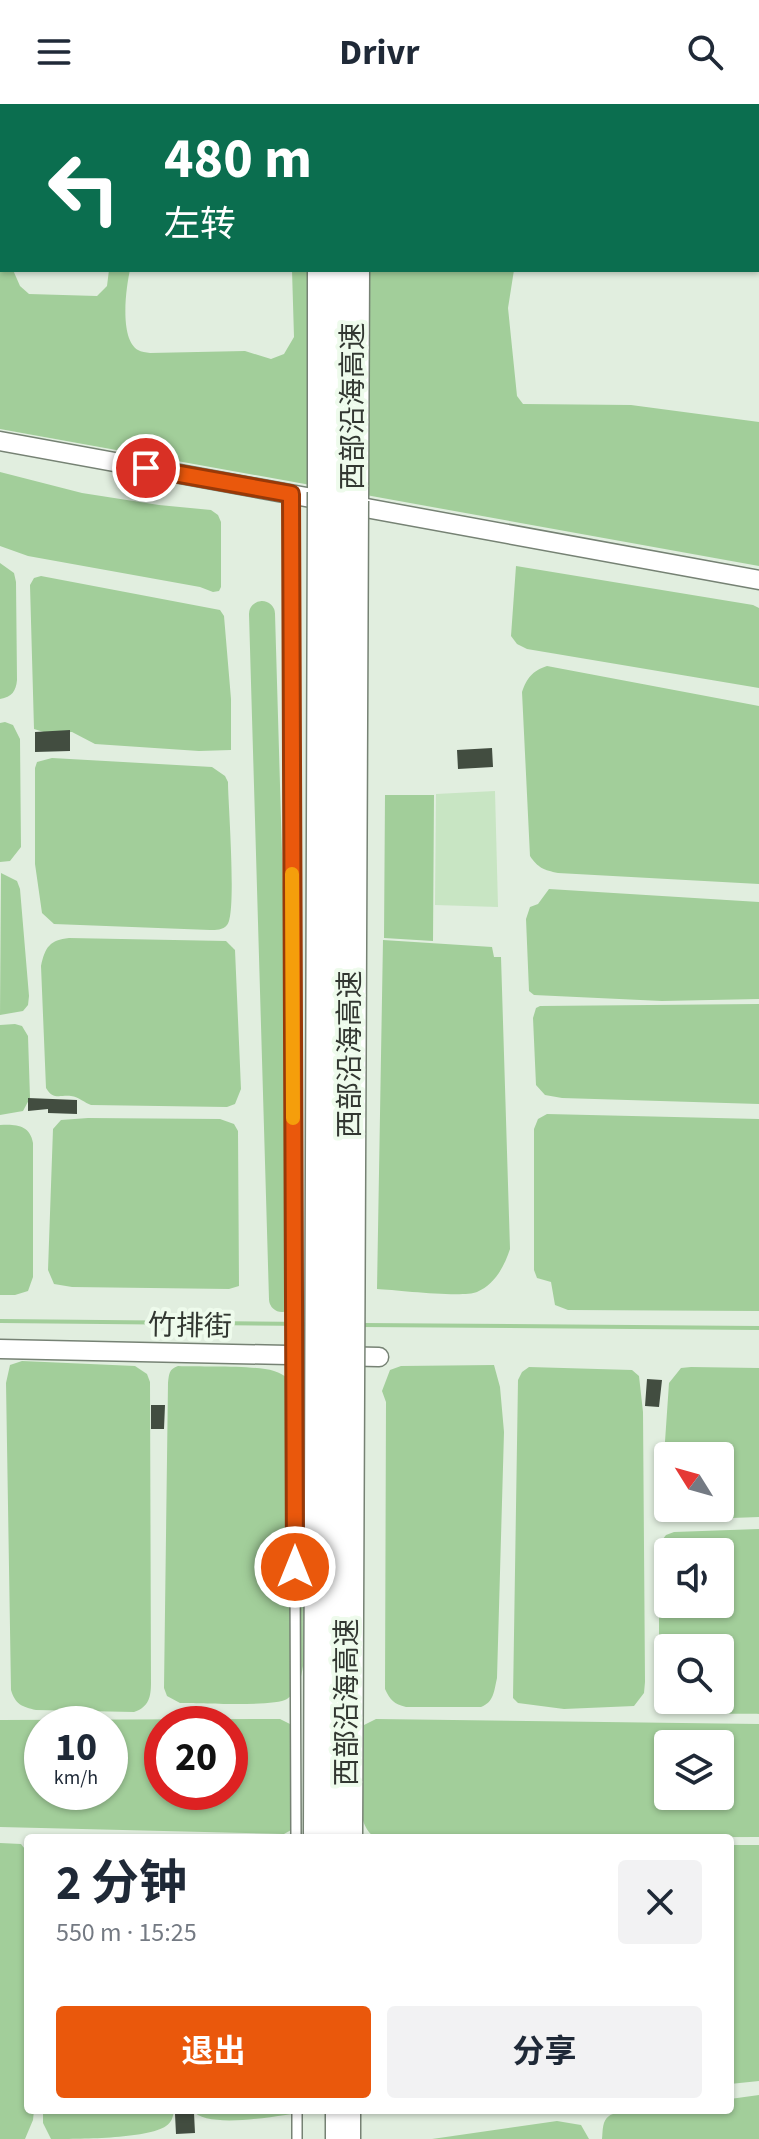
<!DOCTYPE html>
<html lang="zh">
<head>
<meta charset="utf-8">
<style>
	:root { --surface:#fff; --page:#f2f2f3; --text:#1f2937; --muted:#747a83; --accent:#ea580c }
	body { margin:0; font-family:"Source Sans 3","Noto Sans SC",sans-serif; background:var(--page); color:var(--text); height:100vh; display:flex; flex-direction:column; font-size:30px; white-space:nowrap }
	* { box-sizing:border-box; margin:0 }
	p { font-size:26px; color:var(--muted) }
	.icon { flex:none; width:44px; height:44px; fill:none; stroke:currentColor; stroke-width:2; stroke-linecap:round; stroke-linejoin:round }
	.map { position:relative; flex:1; overflow:hidden }
	.drawer { position:absolute; left:24px; top:1730px; width:710px; height:280px; display:flex; flex-direction:column; background:var(--surface); border-radius:8px; box-shadow:0 2px 6px #0004 }
	.drawer>* { flex:none }
	.top-card { position:absolute; left:0px; top:0px; width:760px; height:168px; box-shadow:0 2px 6px #0004; background:#0b6e4f; color:#fff; overflow:hidden }
	.needle { width:52px; rotate:307deg }
	.fabs { position:absolute; left:654px; top:1338px; display:grid; gap:16px }
	.fabs a { display:grid; place-items:center; width:80px; height:80px; border-radius:8px; background:var(--surface); box-shadow:0 2px 6px #0004; font-size:40px }
	.speed { position:absolute; left:24px; top:1602px; display:flex; gap:16px; font-size:40px; font-weight:700; text-align:center }
	.speed>* { display:grid; place-content:center; width:104px; height:104px; border-radius:50%; background:var(--surface); box-shadow:0 2px 6px #0004; line-height:1 }
	.speed small { font-size:20px; font-weight:400 }
	.speed .limit { border:12px solid #d22; background:#fff; color:#111 }
	.pin { position:absolute; display:grid; place-items:center; width:68px; height:68px; color:#fff; margin:-34px; border:4px solid #fff; border-radius:50%; box-shadow:0 2px 8px #0007 }
	.me { position:absolute; width:88px; margin:-44px; rotate:0deg; stroke-linejoin:round; filter:drop-shadow(0 0 6px #0008) }
	.turn { display:flex; align-items:center; gap:28px; height:168px; padding:0 32px; font-size:36px }
	.turn .icon { width:104px; height:104px; stroke-width:2.5 }
	.turn b { display:block; font-size:56px; line-height:68px }
	.round { display:grid; place-items:center; flex:none; width:84px; height:84px; border-radius:8px; background:var(--page) }
	.head { display:flex; align-items:center; justify-content:space-between; height:136px; padding:0 32px }
	h1 { font-size:48px; font-weight:700; line-height:60px }
	.button { display:flex; gap:16px; margin-top:auto; padding:16px 32px }
	.button a { flex:1; height:92px; border-radius:8px; background:var(--accent); color:#fff; font-size:32px; font-weight:700; line-height:92px; text-align:center }
	.button a+a { background:var(--page); color:var(--text) }
	header { display:flex; justify-content:space-between; align-items:center; height:104px; padding:0 32px; background:var(--surface); font-size:36px; font-weight:700 }
	.map>svg:first-child { display:block }
</style>
</head>
<body>
<header><svg class="icon" aria-label="menu" viewBox="0 0 24 24"><path d="M4 6h16M4 12h16M4 18h16"/></svg>Drivr<svg class="icon" aria-label="search" viewBox="0 0 24 24"><circle cx="10" cy="10" r="6"/><path d="M15 15l6 6"/></svg></header>
<div class="map">
<svg width="759" height="2035" viewBox="0 0 759 2035">
	<rect width="100%" height="100%" fill="#e1eedf"/>
	<path fill="#c8e5c3" d="M 495,687 L 498,803 L 435,801 L 436,690 Z"/>
	<path fill="#a2ce9a" fill-rule="evenodd" d="M 0,132 L 2,166 L 13,166 L 20,182 L 29,190 L 97,192 L 107,182 L 109,166 L 130,166 C 126,183 119,235 138,246 C 141,248 146,248 150,249 L 245,247 L 271,255 L 284,250 L 294,233 L 292,166 L 514,166 L 508,204 L 517,292 L 523,300 L 631,301 L 759,318 L 759,462 L 0,325 Z
		M 0,368 L 82,389 L 159,401 L 211,406 L 218,411 L 221,418 L 221,483 L 219,487 L 213,488 L 200,483 L 28,452 L 0,442 Z
		M 0,459 L 14,469 L 16,478 L 17,576 C 16,587 12,593 0,595 Z
		M 516,462 L 753,501 L 759,504 L 759,584 L 527,545 L 517,540 L 511,532 Z
		M 41,472 L 220,506 L 224,512 L 231,595 L 231,646 L 199,647 L 95,640 L 72,628 L 47,629 L 34,625 L 30,481 L 34,474 Z
		M 547,562 L 759,602 L 759,780 L 558,769 C 544,766 538,764 530,752 L 522,588 C 527,574 532,567 547,562 Z
		M 5,618 L 13,621 L 20,635 L 21,743 L 10,757 L 0,758 L 0,619 Z
		M 52,654 L 212,663 L 225,672 L 228,678 C 228,699 237,811 227,821 C 223,826 216,826 210,826 L 54,820 L 42,809 L 35,760 L 35,664 L 37,658 Z
		M 385,691 L 434,691 L 433,837 L 384,834 Z
		M 1,769 L 17,777 L 20,785 L 29,892 L 28,901 L 23,907 L 0,911 Z
		M 549,785 L 759,798 L 759,895 L 662,897 L 534,891 L 529,887 L 526,815 L 530,803 L 538,800 Z
		M 69,834 L 226,837 L 235,846 L 241,985 L 235,1000 L 227,1003 L 91,1001 C 85,999 79,993 71,992 C 59,991 53,996 46,984 L 41,862 C 45,843 50,836 69,834 Z
		M 383,836 L 492,843 L 494,853 L 501,853 L 510,1145 C 504,1163 495,1180 477,1188 C 462,1194 397,1186 377,1185 Z
		M 759,900 L 759,1000 L 562,994 L 545,991 L 536,981 L 533,914 L 536,904 L 540,902 Z
		M 15,920 L 22,922 L 28,932 L 30,994 L 23,1007 L 0,1011 L 0,921 Z
		M 547,1010 L 759,1015 L 759,1207 L 568,1206 L 555,1201 L 551,1178 L 537,1174 L 534,1166 L 534,1025 L 538,1015 Z
		M 88,1014 L 220,1015 L 234,1020 L 238,1027 L 239,1182 L 229,1185 L 72,1183 L 54,1180 L 48,1166 L 53,1025 L 61,1016 Z
		M 0,1021 C 16,1020 30,1021 33,1039 L 33,1173 L 28,1187 L 15,1191 L 0,1191 Z
		M 22,1257 L 135,1262 L 147,1270 L 150,1278 L 151,1578 C 151,1593 149,1603 134,1608 L 36,1606 C 22,1603 15,1600 11,1586 L 6,1279 L 10,1261 Z
		M 494,1261 L 500,1283 L 504,1328 L 497,1574 C 494,1587 494,1598 481,1603 L 406,1603 C 394,1600 390,1596 385,1585 L 386,1298 L 382,1287 L 390,1266 L 401,1262 Z
		M 178,1262 C 202,1263 253,1261 274,1267 C 287,1271 296,1281 302,1292 L 303,1562 C 301,1574 299,1587 287,1595 C 274,1603 200,1599 180,1599 L 167,1592 L 164,1584 L 168,1279 C 169,1270 169,1265 178,1262 Z
		M 529,1263 L 632,1266 L 639,1272 L 643,1308 L 645,1578 L 644,1589 L 634,1602 L 564,1605 L 518,1599 L 513,1594 L 518,1276 L 522,1268 Z
		M 691,1263 L 759,1264 L 759,1413 L 677,1416 C 667,1412 664,1406 661,1396 L 669,1279 L 681,1264 ZM 668,1352 L 720,1352 L 720,1404 L 668,1404 Z
		M 759,1425 L 759,1610 C 738,1609 683,1613 667,1600 C 661,1596 660,1590 659,1583 L 659,1440 L 666,1431 L 674,1428 ZM 668,1448 L 720,1448 L 720,1500 L 668,1500 ZM 668,1544 L 720,1544 L 720,1596 L 668,1596 Z
		M 280,1615 L 290,1620 L 300,1633 L 300,1707 L 293,1725 L 284,1730 L 0,1723 L 0,1616 ZM 42,1620 L 110,1620 L 110,1688 L 42,1688 ZM 162,1620 L 230,1620 L 230,1688 L 162,1688 Z
		M 376,1615 L 759,1620 L 759,1733 L 377,1734 C 349,1723 361,1648 362,1622 ZM 668,1640 L 720,1640 L 720,1692 L 668,1692 Z
		M 0,1739 L 21,1740 L 28,1749 L 28,2006 L 34,2006 L 33,2016 L 25,2035 L 0,2035 Z
		M 730,1741 L 759,1741 L 759,1977 L 730,1980 Z
		M 759,1991 L 759,2035 L 602,2035 C 603,2026 602,2017 609,2012 C 626,2001 706,2006 730,2006 L 730,1995 Z
		M 43,2006 L 174,2006 C 173,2013 172,2018 166,2022 C 148,2035 75,2035 51,2035 L 43,2019 Z
		M 192,2006 L 309,2006 L 309,2008 C 284,2010 208,2027 192,2006 Z
		M 557,2017 L 581,2021 L 589,2035 L 432,2035 Z"/>
	<g fill="none" stroke-linecap="round" stroke-linejoin="round">
		<path stroke="#a2ce9a" stroke-width="4" d="M 0,1217 L 310,1220
			M 362,1221 L 759,1224"/>
		<path stroke="#a2ce9a" stroke-width="26" d="M 262,510 L 282,1195"/>
	</g>
	<path fill="#424d40" d="M 70,626 L 70,647 L 35,648 L 35,628 Z
		M 492,644 L 493,663 L 458,665 L 457,646 Z
		M 28,994 L 77,996 L 77,1010 L 48,1009 L 48,1005 L 28,1007 Z
		M 647,1275 L 662,1276 L 659,1303 L 645,1302 Z
		M 151,1301 L 165,1301 L 164,1325 L 151,1325 Z
		M 194,2009 L 195,2029 L 176,2030 L 175,2010 Z"/>
	<g fill="none" stroke-linecap="round" stroke-linejoin="round">
		<g stroke="#768274" stroke-width="12">
			<path id="lane" d="M 291,390 L 296,1734
				M 297,2006 L 297,2035"/>
		</g>
		<g stroke="#768274" stroke-width="21">
			<path id="street" d="M 0,337 L 759,476
				M 0,1245 L 379,1253"/>
		</g>
		<g stroke="#768274" stroke-width="37">
			<path id="highway" d="M 326,2 L 326,0
				M 352,2 L 352,0
				M 325,388 L 325,166
				M 351,397 L 352,166
				M 343,2035 L 343,2006"/>
		</g>
		<use href="#lane" stroke="#fff" stroke-width="9"/>
		<use href="#street" stroke="#fff" stroke-width="18"/>
		<use href="#highway" stroke="#fff" stroke-width="34"/>
		<g stroke="#768274" stroke-width="37" stroke-linecap="butt">
			<path id="highway-bridge" d="M 321,1734 L 325,388
				M 345,1734 L 351,397"/>
		</g>
		<use href="#highway-bridge" stroke="#fff" stroke-width="34"/>
	</g>
	<g fill="none" stroke-linecap="round" stroke-linejoin="round">
		<g stroke="#983908" stroke-width="20">
			<path id="route" d="M 146,364 L 291,390 L 295,1463"/>
		</g>
		<use href="#route" stroke="#ea580c" stroke-width="14"/>
		<path stroke="#f59e0b" stroke-width="14" d="M 292,770 L 293,1014"/>
	</g>
	<g text-anchor="middle" stroke-width="8" stroke-linejoin="round" paint-order="stroke">
		<g font-size="28" fill="#323731" stroke="#eefbec">
			<text transform="translate(352 302) rotate(-90)" y="10">西部沿海高速</text>
			<text transform="translate(349 950) rotate(-90)" y="10">西部沿海高速</text>
			<text transform="translate(190 1221) rotate(1)" y="10">竹排街</text>
			<text transform="translate(346 1598) rotate(-90)" y="10">西部沿海高速</text>
		</g>
	</g>
</svg>
<div class="fabs">
<a><svg class="needle" viewBox="-14 -14 28 28"><path d="M0-13l5 13h-10z" fill="#e53935"/><path d="M0 13l5-13h-10z" fill="#747a83"/></svg></a>
<a><svg class="icon" aria-label="sound" viewBox="0 0 24 24"><path d="M4 9h4l5-4v14l-5-4H4zM17 9q2 3 0 6"/></svg></a>
<a><svg class="icon" aria-label="search" viewBox="0 0 24 24"><circle cx="10" cy="10" r="6"/><path d="M15 15l6 6"/></svg></a>
<a><svg class="icon" aria-label="layers" viewBox="0 0 24 24"><path d="M12 4l9 5-9 5-9-5zM3 14l9 5 9-5"/></svg></a>
</div>
<div class="speed"><div>10<small>km/h</small></div><div class="limit">20</div></div>
<div class="pin" style="left:146px;top:364px;background:#d93025"><svg class="icon" aria-label="arrive" viewBox="0 0 24 24"><path d="M6 21V4h12l-3 4 3 4H6"/></svg></div>
<svg class="me" style="left:295px;top:1463px" viewBox="-20 -20 40 40"><circle r="17" fill="#ea580c" stroke="#fff" stroke-width="3"/><path d="M0-11L8 9 0 5-8 9z" fill="#fff"/></svg>
<div class="top-card">
<div class="turn"><svg class="icon" aria-label="left" viewBox="0 0 24 24"><path d="M17 20v-9H6M10 6l-5 5 5 5"/></svg><div><b>480 m</b>左转</div></div>
</div>
<section class="drawer">
<div class="head"><div><h1>2 分钟</h1><p>550 m · 15:25</p></div><a class="round"><svg class="icon" aria-label="close" viewBox="0 0 24 24"><path d="M6 6l12 12M18 6L6 18"/></svg></a></div>
<div class="button"><a>退出</a><a>分享</a></div>
</section>
</div>
</body>
</html>
